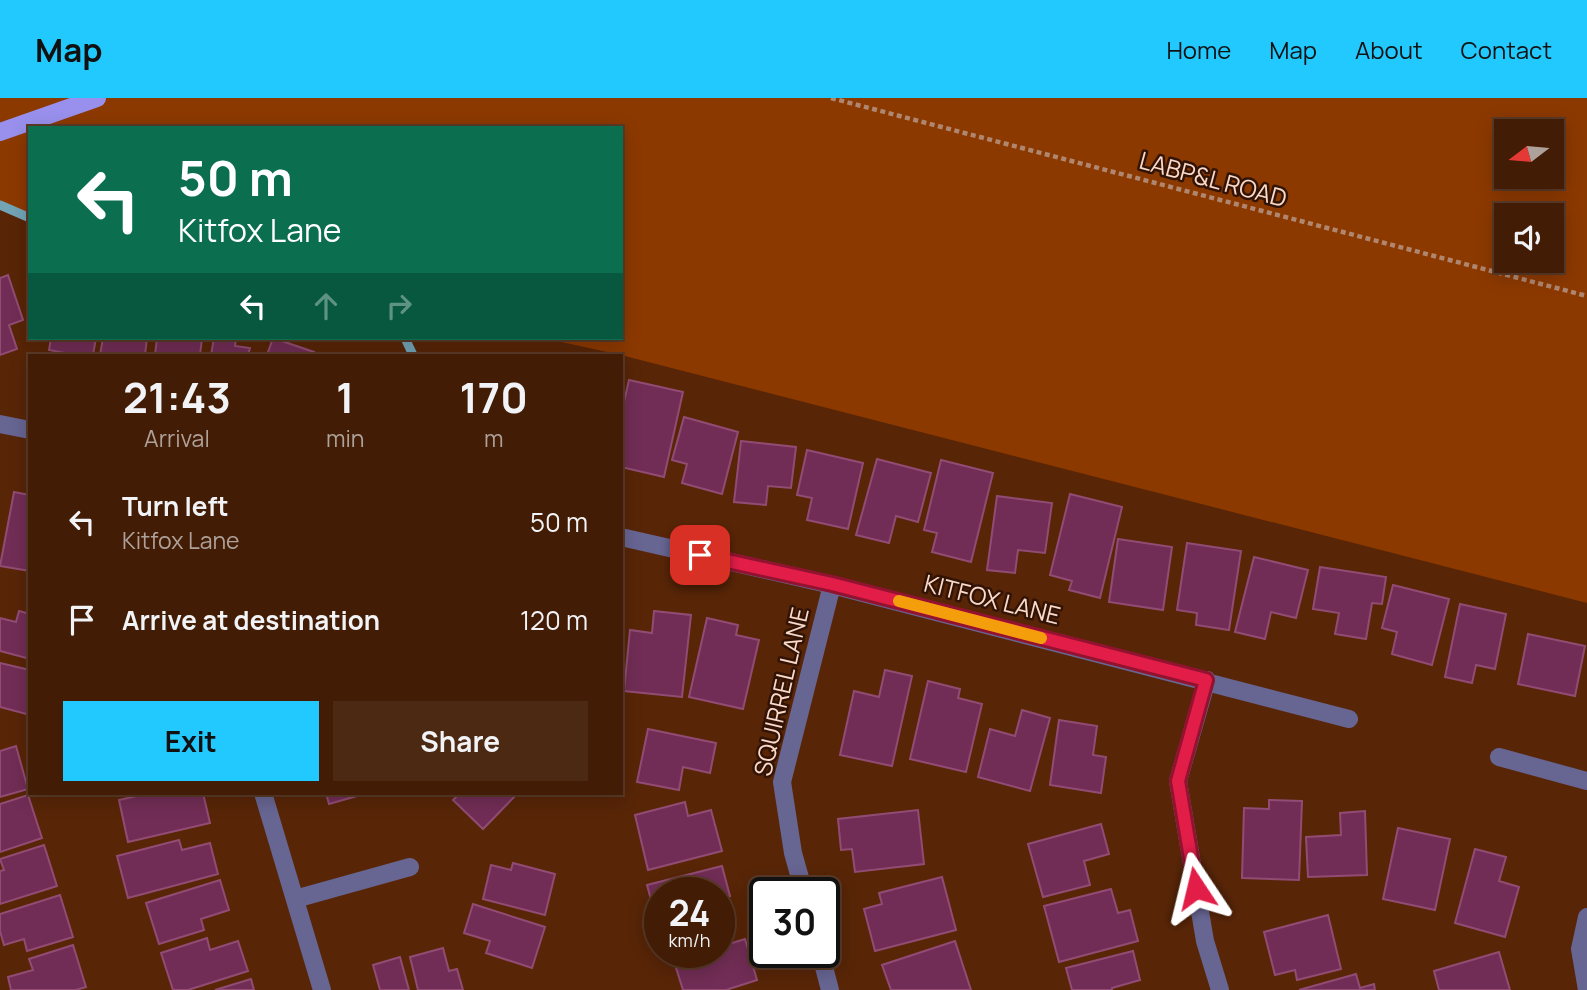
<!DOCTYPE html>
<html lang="en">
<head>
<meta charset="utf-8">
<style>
	:root { --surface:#421c05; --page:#4c2913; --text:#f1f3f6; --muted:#aea19a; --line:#5a3a27; --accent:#22c9fe }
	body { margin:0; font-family:Manrope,sans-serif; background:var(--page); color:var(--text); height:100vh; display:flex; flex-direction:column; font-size:26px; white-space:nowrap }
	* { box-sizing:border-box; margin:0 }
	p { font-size:23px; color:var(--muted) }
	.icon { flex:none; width:38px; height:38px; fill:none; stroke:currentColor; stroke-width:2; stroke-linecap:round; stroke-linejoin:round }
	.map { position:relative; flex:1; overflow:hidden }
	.side { position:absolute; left:28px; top:256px; width:595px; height:441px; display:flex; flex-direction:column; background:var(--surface); border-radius:0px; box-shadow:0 4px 18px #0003,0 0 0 2px var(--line) }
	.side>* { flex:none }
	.top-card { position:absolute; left:28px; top:28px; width:595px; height:214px; border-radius:0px; box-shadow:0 4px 18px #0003,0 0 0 2px var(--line); background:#0b6e4f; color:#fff; overflow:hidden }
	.needle { width:46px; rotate:254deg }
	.fabs { position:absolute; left:1494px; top:21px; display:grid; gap:14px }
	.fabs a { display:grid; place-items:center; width:70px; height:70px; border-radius:0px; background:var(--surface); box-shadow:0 4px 18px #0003,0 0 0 2px var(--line); font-size:35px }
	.speed { position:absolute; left:644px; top:779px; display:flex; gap:14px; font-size:35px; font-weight:700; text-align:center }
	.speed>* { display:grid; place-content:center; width:91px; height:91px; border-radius:50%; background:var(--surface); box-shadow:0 4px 18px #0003,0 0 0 2px var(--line); line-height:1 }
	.speed small { font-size:18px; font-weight:400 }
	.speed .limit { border:4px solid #111; border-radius:10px; background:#fff; color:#111 }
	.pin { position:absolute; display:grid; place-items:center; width:60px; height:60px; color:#fff; margin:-30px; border-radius:14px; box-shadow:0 4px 10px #0006 }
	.me { position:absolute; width:77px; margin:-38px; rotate:350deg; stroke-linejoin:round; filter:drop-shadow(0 0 5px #0008) }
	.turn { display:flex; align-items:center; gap:24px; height:147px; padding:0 35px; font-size:32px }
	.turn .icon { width:91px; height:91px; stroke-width:2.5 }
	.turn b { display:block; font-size:49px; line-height:60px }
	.lanes { display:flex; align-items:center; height:66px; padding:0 35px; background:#0003; justify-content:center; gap:35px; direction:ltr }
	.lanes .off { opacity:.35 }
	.eta { display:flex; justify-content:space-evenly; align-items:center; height:119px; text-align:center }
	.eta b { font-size:42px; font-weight:700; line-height:49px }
	.primary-button { display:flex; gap:14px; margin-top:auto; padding:14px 35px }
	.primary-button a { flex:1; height:80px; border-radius:0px; background:var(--accent); color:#111; font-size:28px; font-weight:700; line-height:80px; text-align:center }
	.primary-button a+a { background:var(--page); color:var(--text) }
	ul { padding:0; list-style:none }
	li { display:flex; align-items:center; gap:21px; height:98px; padding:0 35px }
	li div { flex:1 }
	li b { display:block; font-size:26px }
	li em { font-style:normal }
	header { display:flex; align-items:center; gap:42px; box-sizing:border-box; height:98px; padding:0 35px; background:var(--accent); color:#111 }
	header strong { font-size:33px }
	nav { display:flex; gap:38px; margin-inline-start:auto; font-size:24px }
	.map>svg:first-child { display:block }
</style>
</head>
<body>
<header>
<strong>Map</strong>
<nav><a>Home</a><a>Map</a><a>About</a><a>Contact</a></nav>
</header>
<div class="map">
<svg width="1587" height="892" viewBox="0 0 1587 892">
	<rect width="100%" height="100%" fill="#582507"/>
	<path fill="#8c3900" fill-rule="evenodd" d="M 0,0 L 1587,0 L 1587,505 L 621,257 L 543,240 L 621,240 L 621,30 L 30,30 L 30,119 L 0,112 ZM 1507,33 L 1552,33 L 1552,79 L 1507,79 ZM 1507,117 L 1552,117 L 1552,163 L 1507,163 Z"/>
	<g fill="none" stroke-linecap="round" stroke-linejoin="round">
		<path stroke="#72a4b6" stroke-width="9" d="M 0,107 L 30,120
			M 405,240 L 413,257"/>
	</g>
	<path fill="#712d55" stroke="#924c74" stroke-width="2" d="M 8,177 L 23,222 L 9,227 L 17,251 L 0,257 L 0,180 Z
		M 51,240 L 96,240 L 93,257 L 65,257 L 65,255 L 49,252 Z
		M 103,240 L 147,240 L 145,257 L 100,257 Z
		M 157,240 L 202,240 L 200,257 L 155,257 Z
		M 214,240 L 236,241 L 235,248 L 250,250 L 248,257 L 211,257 Z
		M 273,240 L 314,254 L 313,257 L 267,257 Z
		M 629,282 L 683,294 L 664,379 L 621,369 L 621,317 Z
		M 684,319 L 738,334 L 722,396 L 682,385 L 687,366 L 672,362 Z
		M 741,343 L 796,349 L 791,390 L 768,388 L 766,407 L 734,404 Z
		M 807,352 L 863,365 L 848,431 L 807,422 L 812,400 L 797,397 Z
		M 877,361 L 931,375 L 918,424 L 896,418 L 889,445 L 856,437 Z
		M 941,362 L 993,375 L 971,464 L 932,454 L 937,435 L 924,432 Z
		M 14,394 L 30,397 L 30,473 L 0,468 Z
		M 1070,396 L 1122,409 L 1100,500 L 1069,492 L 1072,483 L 1050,477 Z
		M 997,398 L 1052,405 L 1045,455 L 1018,452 L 1015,475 L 987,472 Z
		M 1118,441 L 1172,449 L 1163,512 L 1109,504 Z
		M 1187,445 L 1241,453 L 1229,532 L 1196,527 L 1197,515 L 1177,512 Z
		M 1254,459 L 1308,472 L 1296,520 L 1271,514 L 1265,541 L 1235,534 Z
		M 1320,469 L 1386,479 L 1382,506 L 1372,505 L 1366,541 L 1335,536 L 1339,515 L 1313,511 Z
		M 1393,487 L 1449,501 L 1432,567 L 1392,556 L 1397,534 L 1382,530 Z
		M 1460,506 L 1506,516 L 1495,571 L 1476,567 L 1472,585 L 1445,579 Z
		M 19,513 L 30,516 L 30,561 L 0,553 L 0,520 L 16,524 Z
		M 654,513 L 691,517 L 682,599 L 624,593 L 630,532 L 652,535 Z
		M 707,520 L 738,527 L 736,537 L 759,542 L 743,611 L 689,599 Z
		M 1528,536 L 1585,548 L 1575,598 L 1518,586 Z
		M 0,565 L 30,572 L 30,617 L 0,609 Z
		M 885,572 L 912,578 L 892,668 L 840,657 L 854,593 L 879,599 Z
		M 928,583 L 960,591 L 958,600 L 982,606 L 966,674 L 910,661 Z
		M 1022,612 L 1050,620 L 1030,693 L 978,679 L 990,631 L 1015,638 Z
		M 1059,622 L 1097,628 L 1093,657 L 1106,659 L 1101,695 L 1050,687 Z
		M 648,631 L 716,645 L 710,675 L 683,669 L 679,692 L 637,684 Z
		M 16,648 L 28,691 L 0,699 L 0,653 Z
		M 150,695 L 203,695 L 210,725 L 128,744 L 119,702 Z
		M 326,695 L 356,695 L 357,698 L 329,706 Z
		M 460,695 L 518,695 L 483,731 L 453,702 Z
		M 28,697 L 42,740 L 0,754 L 0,706 Z
		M 1269,702 L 1302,703 L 1299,782 L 1242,780 L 1244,710 L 1269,711 Z
		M 685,704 L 688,718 L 711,712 L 722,753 L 648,772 L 635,717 Z
		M 918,712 L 924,766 L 855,774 L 852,751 L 841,752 L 838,721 Z
		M 1365,713 L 1367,777 L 1308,779 L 1306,739 L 1341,737 L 1340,715 Z
		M 1101,726 L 1109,756 L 1084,763 L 1090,787 L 1043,799 L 1028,746 Z
		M 1398,730 L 1450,741 L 1435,812 L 1383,801 Z
		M 179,742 L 182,752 L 210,745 L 218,776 L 128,800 L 117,758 Z
		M 44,747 L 57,788 L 0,806 L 0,773 L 4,772 L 0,761 Z
		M 1475,751 L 1506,759 L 1499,783 L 1519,789 L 1505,839 L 1455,825 Z
		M 513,765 L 555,776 L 545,817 L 483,801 L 491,767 L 511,772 Z
		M 722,768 L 730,798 L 719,801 L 719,794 L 660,794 L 660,835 L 647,787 Z
		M 942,779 L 956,832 L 875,853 L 864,811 L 882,806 L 879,795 Z
		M 220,782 L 229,812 L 201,821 L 204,832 L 159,846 L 146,805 Z
		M 1111,791 L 1118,815 L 1130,812 L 1138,843 L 1059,864 L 1044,808 Z
		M 60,797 L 73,839 L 27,853 L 24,841 L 4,847 L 0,833 L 0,816 Z
		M 473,806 L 545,829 L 532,870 L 486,855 L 490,843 L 464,835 Z
		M 1328,817 L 1341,871 L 1297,882 L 1295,872 L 1275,877 L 1264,834 Z
		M 207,840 L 210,852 L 238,843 L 248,873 L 188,892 L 173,892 L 161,855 Z
		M 745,841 L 757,882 L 726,892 L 683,892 L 671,854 L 719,854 L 719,849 Z
		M 955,843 L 971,892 L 891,892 L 882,867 Z
		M 73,847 L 86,889 L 76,892 L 11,892 L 8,879 L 33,872 L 29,861 Z
		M 443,850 L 449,873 L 457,871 L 463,892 L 418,892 L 410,859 Z
		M 1133,853 L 1140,882 L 1112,890 L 1112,892 L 1072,892 L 1066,870 Z
		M 1499,854 L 1510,892 L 1439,892 L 1434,873 Z
		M 400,859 L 409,892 L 380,892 L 373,867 Z
		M 1356,876 L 1360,890 L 1374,886 L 1375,892 L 1299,892 Z
		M 251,881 L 254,892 L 215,892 Z"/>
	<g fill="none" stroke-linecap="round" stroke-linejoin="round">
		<path stroke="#af866f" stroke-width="4.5" stroke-dasharray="5 3.5" stroke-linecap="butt" d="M 831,0 L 1587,198"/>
		<path stroke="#676592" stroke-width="18" d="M 0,326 L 30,332
			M 621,439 L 832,487 L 1349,621
			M 1207,582 L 1178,683 L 1205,843 L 1220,892
			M 1499,659 L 1587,683
			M 263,695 L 322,892
			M 804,794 L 793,755 L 782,684 L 832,487
			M 295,801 L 410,769
			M 820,854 L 830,892
			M 1587,892 L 1580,851 L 1587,819"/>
		<path stroke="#9890ec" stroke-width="18" d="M 0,34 L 97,0"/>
	</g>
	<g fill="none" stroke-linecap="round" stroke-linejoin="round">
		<g stroke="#92132f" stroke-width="18">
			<path id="route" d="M 700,457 L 832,486 L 1206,582 L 1178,683 L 1196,790"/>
		</g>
		<use href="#route" stroke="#e11d48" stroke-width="12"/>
		<path stroke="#f59e0b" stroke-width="12" d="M 899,503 L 1041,540"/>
	</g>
	<g text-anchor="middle" stroke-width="5" stroke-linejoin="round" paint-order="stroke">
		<g font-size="24" fill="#fbdaca" stroke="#321406">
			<text transform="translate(1213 82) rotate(15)" y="8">LABP&amp;L ROAD</text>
			<text transform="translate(992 502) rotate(14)" y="8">KITFOX LANE</text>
			<text transform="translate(782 594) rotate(-77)" y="8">SQUIRREL LANE</text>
		</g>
	</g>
</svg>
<div class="fabs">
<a><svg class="needle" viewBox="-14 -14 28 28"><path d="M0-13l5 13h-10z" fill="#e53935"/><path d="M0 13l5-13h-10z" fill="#aea19a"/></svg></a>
<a><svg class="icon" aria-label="sound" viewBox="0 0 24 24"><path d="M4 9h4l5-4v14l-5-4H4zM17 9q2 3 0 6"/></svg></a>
</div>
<div class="speed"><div>24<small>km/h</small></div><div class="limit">30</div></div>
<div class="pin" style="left:700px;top:457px;background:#d93025"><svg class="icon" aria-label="arrive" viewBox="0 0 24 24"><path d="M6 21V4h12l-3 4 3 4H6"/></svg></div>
<svg class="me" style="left:1196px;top:790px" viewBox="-20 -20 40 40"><path d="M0-17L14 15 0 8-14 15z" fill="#e11d48" stroke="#fff" stroke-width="4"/></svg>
<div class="top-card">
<div class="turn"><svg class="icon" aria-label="left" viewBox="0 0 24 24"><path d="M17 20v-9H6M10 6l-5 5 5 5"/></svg><div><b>50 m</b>Kitfox Lane</div></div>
<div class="lanes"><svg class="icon" aria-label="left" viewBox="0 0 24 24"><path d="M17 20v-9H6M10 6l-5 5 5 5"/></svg><svg class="icon off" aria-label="ahead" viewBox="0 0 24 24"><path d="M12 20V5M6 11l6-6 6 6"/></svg><svg class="icon off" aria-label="right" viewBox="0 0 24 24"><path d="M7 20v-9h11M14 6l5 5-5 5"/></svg></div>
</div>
<section class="side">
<div class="eta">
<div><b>21:43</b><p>Arrival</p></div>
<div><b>1</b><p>min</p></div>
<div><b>170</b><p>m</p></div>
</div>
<ul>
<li><svg class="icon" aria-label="left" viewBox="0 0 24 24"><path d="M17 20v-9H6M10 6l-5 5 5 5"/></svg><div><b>Turn left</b><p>Kitfox Lane</p></div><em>50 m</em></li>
<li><svg class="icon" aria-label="arrive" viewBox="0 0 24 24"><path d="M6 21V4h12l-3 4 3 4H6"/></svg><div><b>Arrive at destination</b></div><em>120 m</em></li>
</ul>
<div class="primary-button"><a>Exit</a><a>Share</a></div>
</section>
</div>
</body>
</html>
